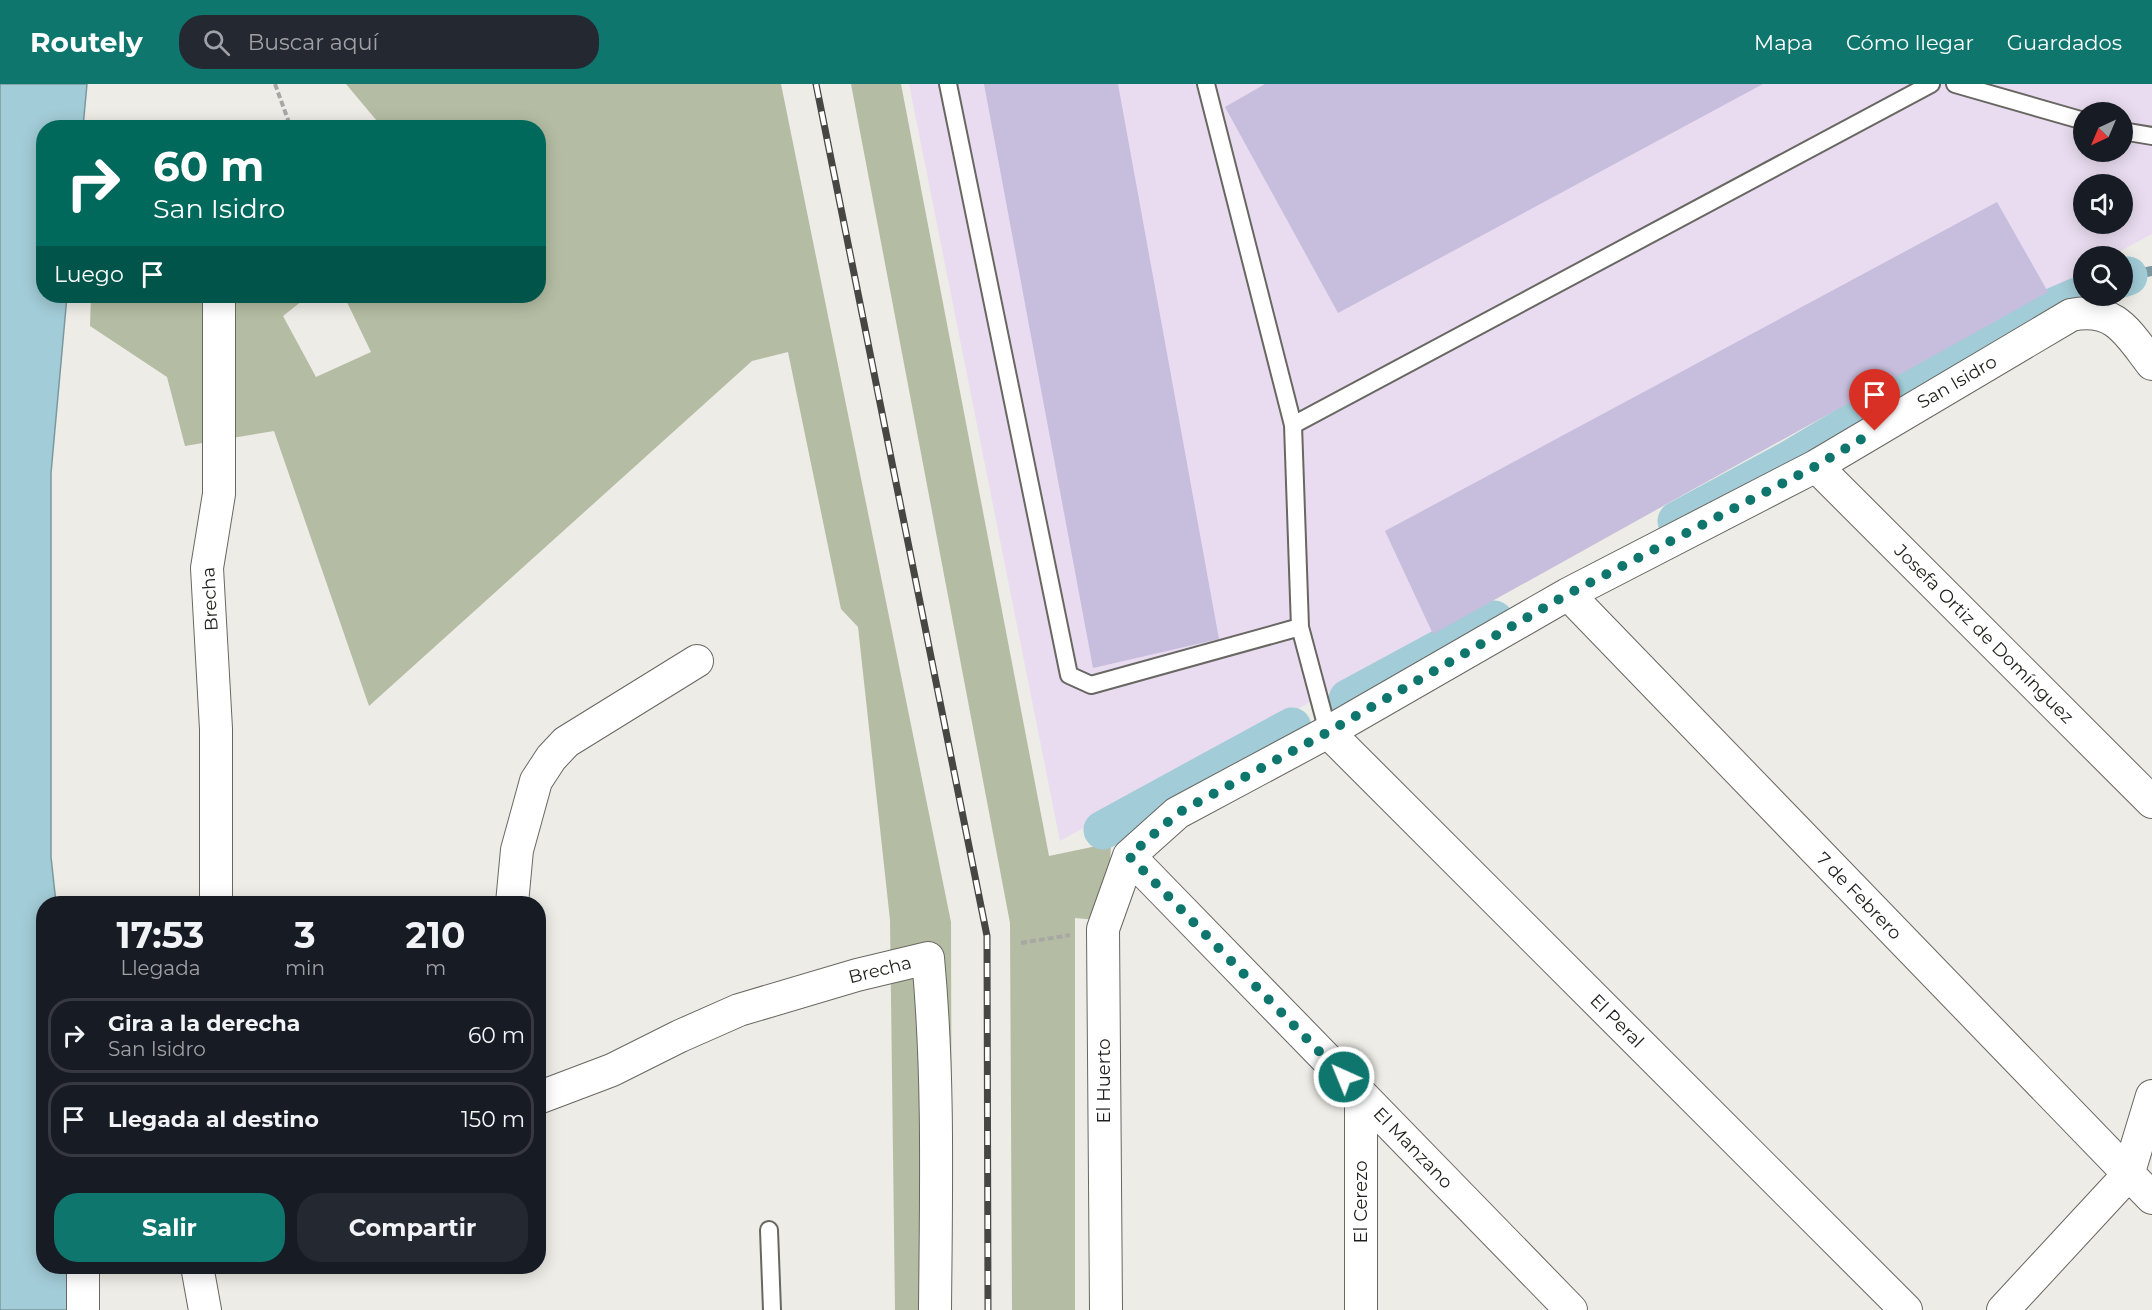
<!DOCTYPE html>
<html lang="es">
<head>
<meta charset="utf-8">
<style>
	:root { --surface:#171b24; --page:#242831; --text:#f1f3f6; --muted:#9ea1a6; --line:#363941; --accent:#0f766e }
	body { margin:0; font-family:Montserrat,sans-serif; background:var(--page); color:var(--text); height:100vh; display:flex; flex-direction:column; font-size:22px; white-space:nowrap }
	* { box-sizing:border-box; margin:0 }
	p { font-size:20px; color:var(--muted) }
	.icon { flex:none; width:33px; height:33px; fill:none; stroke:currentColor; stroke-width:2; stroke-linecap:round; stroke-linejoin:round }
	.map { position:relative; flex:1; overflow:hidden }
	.sheet { position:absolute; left:36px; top:812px; width:510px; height:378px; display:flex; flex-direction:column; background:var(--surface); border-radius:24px; box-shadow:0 3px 15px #0003 }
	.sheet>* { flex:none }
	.banner { position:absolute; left:36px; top:36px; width:510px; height:183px; border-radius:24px; box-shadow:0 3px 15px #0003; background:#00695c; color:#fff; overflow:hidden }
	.needle { width:39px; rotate:224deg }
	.fabs { position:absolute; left:2073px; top:18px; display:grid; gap:12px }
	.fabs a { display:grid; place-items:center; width:60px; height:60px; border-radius:50%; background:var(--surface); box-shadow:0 3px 15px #0003; font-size:30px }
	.pin { position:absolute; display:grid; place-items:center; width:51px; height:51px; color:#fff; margin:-62px -26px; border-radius:50% 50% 50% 0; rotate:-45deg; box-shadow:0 0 6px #0007 }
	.pin .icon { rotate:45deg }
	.me { position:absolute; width:66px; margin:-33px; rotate:316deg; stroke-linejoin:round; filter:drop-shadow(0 0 4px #0008) }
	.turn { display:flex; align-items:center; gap:21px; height:126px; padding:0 18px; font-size:27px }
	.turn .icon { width:78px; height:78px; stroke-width:2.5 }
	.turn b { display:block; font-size:42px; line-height:51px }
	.then { display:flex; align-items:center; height:57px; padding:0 18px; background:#0003; gap:12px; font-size:22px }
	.eta { display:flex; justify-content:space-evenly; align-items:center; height:102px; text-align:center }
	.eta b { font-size:36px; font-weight:700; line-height:42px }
	.primary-button { display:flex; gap:12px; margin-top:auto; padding:12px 18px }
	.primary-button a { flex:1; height:69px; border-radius:24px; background:var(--accent); color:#fff; font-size:24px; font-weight:700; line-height:69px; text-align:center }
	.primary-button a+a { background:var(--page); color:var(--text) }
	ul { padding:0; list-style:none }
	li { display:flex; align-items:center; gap:18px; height:75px; margin:0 12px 9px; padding:0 6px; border:3px solid var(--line); border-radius:24px }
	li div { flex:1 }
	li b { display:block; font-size:22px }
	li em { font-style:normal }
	header { display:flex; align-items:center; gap:36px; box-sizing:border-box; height:84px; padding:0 30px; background:var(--accent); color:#fff }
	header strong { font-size:28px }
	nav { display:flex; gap:33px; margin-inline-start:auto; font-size:21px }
	.search { width:420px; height:54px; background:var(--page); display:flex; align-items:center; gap:15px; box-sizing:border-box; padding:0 21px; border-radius:24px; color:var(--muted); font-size:22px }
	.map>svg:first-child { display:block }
</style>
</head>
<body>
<header>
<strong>Routely</strong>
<div class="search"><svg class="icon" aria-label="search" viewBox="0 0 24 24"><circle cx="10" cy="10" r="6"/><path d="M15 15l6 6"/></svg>Buscar aquí</div>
<nav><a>Mapa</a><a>Cómo llegar</a><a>Guardados</a></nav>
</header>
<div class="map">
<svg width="2152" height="1226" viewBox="0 0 2152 1226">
	<rect width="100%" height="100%" fill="#edece6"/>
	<path fill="#e9dcf0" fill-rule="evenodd" d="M 909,0 L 2152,0 L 2152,150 L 2111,172 L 2084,172 L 2083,188 L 1060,757 ZM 2084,28 L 2122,28 L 2122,68 L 2084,68 ZM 2084,100 L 2122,100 L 2122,140 L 2084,140 Z"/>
	<path fill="#b4bda3" d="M 346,0 L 781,0 L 951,838 L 952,1226 L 895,1226 L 890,836 L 858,543 L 841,525 L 788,268 L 752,277 L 369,622 L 274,347 L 185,362 L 167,293 L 90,242 L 91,212 L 299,212 L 302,217 L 283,232 L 316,293 L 371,268 L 344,212 L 538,212 L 538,44 L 382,43 Z
		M 851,0 L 901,0 L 1049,772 L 1111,759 L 1108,837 L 1075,834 L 1075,1226 L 1012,1226 L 1010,839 Z"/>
	<path fill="#a2ccd7" stroke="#7b989f" stroke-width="1.5" d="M 0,0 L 87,0 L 83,43 L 44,44 L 44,212 L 67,212 L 51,389 L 51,773 L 56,819 L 44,819 L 44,1182 L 79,1182 L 81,1226 L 0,1226 Z"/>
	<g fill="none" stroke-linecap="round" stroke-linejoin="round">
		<path stroke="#7b989f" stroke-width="10" d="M 2128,192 L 2152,187"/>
		<path stroke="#a2ccd7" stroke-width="39" d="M 2122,194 L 2128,192
			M 1677,437 L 1788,377 L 2026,235 L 2084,210
			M 1348,615 L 1494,536
			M 1103,746 L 1292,643"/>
	</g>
	<path fill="#c7bddd" d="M 984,0 L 1118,0 L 1219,555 L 1093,584 Z
		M 1265,0 L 1763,0 L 1338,229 L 1225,23 Z
		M 1997,118 L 2048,208 L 1433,550 L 1385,447 Z"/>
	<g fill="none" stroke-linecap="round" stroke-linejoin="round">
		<g stroke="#686762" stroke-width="20">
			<path id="service" d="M 948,0 L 1069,591 L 1091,601 L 1300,543
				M 1206,0 L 1293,341
				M 1955,0 L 2084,37
				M 2122,47 L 2152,52
				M 1328,648 L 1300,543 L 1293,341 L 1931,0
				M 769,1146 L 772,1226"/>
		</g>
		<g stroke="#686762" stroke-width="34">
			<path id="minor" d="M 1816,382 L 2152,718
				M 1568,510 L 2152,1114
				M 1328,648 L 1906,1226
				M 1129,772 L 1571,1226
				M 216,819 L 216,645 L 207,484 L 219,410 L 219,212
				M 512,819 L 517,766 L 536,697 L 551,674 L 566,658 L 697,577
				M 1361,1010 L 1361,1226
				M 538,1014 L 612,986 L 680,952 L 739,926 L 857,891 L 928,874 C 939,991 936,1109 935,1226
				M 83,1182 L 83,1226
				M 197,1182 L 205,1226
				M 1106,1226 L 1103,845 L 1129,772 L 1177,729 L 1328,648 L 1568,510 L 1816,382 L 2071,231 C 2115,222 2128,249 2152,280
				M 2003,1226 L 2128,1091 L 2152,1012"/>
		</g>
		<path stroke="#a8a7a3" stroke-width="4" stroke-dasharray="6 3" stroke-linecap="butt" d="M 275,0 L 291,44
			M 1021,859 L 1070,851"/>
		<use href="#service" stroke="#fff" stroke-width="16"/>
		<use href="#minor" stroke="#fff" stroke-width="32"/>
		<g stroke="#464643" stroke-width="7">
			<path id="rail" d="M 816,0 L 987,852 L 988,1226"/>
		</g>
		<use href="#rail" stroke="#fff" stroke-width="4.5" stroke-dasharray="14" stroke-linecap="butt"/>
	</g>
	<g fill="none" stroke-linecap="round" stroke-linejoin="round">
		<path stroke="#0f766e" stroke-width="10" stroke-dasharray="0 18" d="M 1344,993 L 1129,772 L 1178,729 L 1328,648 L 1568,510 L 1816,382 L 1875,347"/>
	</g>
	<g text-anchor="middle" stroke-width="4.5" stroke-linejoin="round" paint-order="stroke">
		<g font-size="18" fill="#1f1f1d" stroke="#fff">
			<text transform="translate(1957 298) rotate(-30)" y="6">San Isidro</text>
			<text transform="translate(210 515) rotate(-93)" y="6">Brecha</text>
			<text transform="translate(1984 550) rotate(45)" y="6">Josefa Ortiz de Domínguez</text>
			<text transform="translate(1859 812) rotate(46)" y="6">7 de Febrero</text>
			<text transform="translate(880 886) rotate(-14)" y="6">Brecha</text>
			<text transform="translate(1617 937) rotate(45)" y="6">El Peral</text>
			<text transform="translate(1104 997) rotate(-90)" y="6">El Huerto</text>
			<text transform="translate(1413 1064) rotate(46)" y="6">El Manzano</text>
			<text transform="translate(1361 1118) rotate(-90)" y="6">El Cerezo</text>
		</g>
	</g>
</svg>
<div class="fabs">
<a><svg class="needle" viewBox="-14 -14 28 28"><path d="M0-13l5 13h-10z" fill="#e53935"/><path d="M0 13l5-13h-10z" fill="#9ea1a6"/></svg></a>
<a><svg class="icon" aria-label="sound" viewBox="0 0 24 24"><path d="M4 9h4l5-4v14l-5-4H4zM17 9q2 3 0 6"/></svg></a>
<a><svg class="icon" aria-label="search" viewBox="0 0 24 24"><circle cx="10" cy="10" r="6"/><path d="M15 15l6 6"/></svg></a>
</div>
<div class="pin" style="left:1875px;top:347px;background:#d93025"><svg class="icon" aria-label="arrive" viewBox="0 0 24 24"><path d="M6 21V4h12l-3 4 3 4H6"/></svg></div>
<svg class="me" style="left:1344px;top:993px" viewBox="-20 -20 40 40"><circle r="17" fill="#0f766e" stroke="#fff" stroke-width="3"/><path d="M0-11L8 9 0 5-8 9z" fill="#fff"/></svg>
<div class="banner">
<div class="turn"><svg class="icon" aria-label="right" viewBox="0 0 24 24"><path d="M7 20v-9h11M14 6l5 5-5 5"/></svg><div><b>60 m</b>San Isidro</div></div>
<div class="then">Luego<svg class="icon" aria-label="arrive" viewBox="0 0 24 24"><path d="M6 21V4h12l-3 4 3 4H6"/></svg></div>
</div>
<section class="sheet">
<div class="eta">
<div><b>17:53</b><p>Llegada</p></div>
<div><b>3</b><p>min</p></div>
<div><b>210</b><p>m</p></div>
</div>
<ul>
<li><svg class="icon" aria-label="right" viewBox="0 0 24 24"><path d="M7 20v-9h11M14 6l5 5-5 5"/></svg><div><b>Gira a la derecha</b><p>San Isidro</p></div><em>60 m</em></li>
<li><svg class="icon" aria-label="arrive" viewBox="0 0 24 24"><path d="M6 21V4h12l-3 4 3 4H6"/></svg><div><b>Llegada al destino</b></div><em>150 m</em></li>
</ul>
<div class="primary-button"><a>Salir</a><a>Compartir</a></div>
</section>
</div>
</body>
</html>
